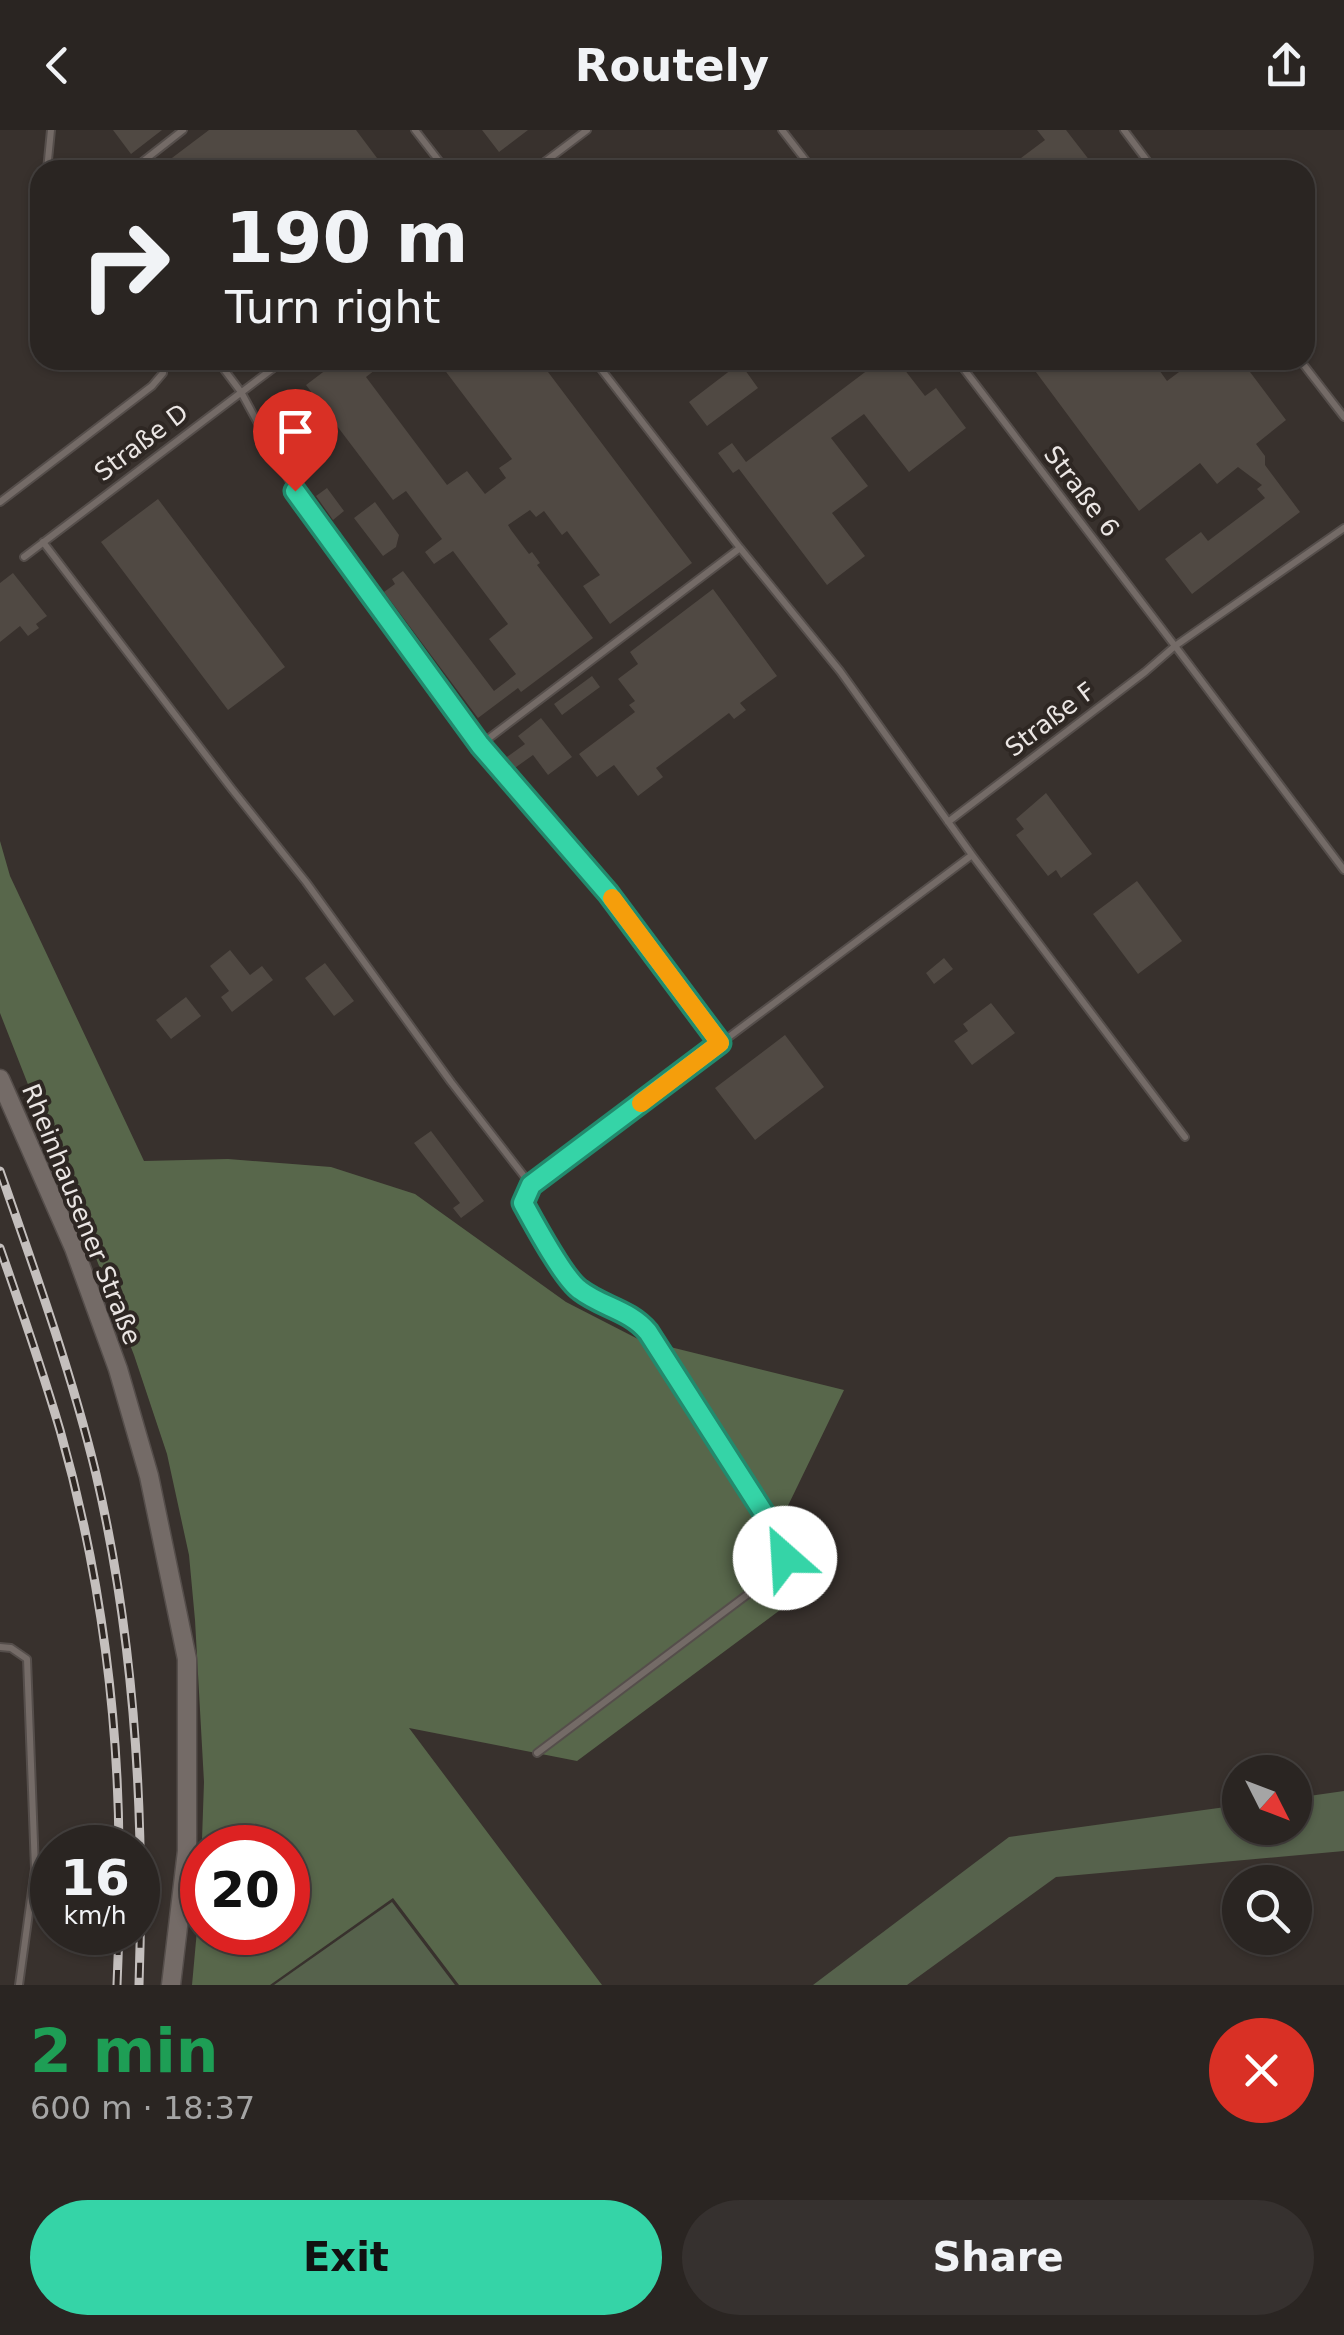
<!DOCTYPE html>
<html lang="en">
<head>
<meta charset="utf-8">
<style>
	:root { --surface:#2a2522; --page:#36312f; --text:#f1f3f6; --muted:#a5a5a5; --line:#464240; --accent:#35d4a7 }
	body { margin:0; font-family:"DejaVu Sans",sans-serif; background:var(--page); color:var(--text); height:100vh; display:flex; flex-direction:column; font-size:38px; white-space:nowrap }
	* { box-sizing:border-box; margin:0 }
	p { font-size:32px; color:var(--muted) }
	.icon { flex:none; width:55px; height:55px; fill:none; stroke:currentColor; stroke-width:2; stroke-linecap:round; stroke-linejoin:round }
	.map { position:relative; height:1855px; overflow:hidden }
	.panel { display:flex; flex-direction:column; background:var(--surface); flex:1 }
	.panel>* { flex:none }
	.banner { position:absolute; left:30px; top:30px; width:1285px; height:210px; border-radius:30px; box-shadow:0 2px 8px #0004,0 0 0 2px var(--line); background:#2a2522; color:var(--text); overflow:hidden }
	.needle { width:65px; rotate:132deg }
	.tools { position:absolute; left:1222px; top:1625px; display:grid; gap:20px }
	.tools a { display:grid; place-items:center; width:90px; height:90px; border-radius:50%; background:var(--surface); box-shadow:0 2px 8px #0004,0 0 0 2px var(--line); font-size:50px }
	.speed { position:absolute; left:30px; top:1695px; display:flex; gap:20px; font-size:50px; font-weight:700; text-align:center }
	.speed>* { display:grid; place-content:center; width:130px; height:130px; border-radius:50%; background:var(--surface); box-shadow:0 2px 8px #0004,0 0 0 2px var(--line); line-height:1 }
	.speed small { font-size:25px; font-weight:400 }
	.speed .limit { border:15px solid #d22; background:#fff; color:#111 }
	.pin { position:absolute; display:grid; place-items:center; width:85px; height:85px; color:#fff; margin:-102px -42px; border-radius:50% 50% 50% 0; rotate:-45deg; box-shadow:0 0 10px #0007 }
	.pin .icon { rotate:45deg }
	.me { position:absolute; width:110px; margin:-55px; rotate:334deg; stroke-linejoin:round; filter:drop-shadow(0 0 8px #0008) }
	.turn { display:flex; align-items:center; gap:35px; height:210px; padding:0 30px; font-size:45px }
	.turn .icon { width:130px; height:130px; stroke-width:2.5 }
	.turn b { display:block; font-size:70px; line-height:85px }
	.round { display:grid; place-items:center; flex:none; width:105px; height:105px; border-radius:52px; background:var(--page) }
	.head { display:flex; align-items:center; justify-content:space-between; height:170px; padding:0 30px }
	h1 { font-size:60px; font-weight:800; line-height:75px; color:#1e9e55 }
	.cta { display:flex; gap:20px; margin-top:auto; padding:20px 30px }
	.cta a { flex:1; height:115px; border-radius:60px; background:var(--accent); color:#111; font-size:40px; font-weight:800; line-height:115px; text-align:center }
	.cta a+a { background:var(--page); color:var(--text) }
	header { display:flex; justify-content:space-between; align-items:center; height:130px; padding:0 30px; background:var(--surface); font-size:45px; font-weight:800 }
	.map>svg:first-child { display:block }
</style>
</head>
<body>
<header><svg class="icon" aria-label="back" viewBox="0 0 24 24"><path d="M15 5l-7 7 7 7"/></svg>Routely<svg class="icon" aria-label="share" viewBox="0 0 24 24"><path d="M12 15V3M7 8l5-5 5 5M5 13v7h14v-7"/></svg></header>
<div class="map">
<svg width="1344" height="1855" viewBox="0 0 1344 1855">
	<rect width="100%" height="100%" fill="#38312d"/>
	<path fill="#56624c" d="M 1344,1661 L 1344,1721 L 1056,1747 L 907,1855 L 813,1855 L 1009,1707 L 1240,1675 L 1240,1698 L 1295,1698 L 1295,1668 Z
		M 392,1772 L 455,1855 L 274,1855 Z"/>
	<path fill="#58674b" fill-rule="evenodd" d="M 0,711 L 10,746 L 144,1031 L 228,1029 L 331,1037 L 415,1064 L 566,1172 L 638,1209 L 844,1260 L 783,1386 L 823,1448 L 577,1631 L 409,1598 L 602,1855 L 459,1855 L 393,1768 L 270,1855 L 192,1855 L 200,1767 L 204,1652 L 195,1490 L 189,1425 L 167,1324 L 134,1225 L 0,883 ZM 202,1718 L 288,1718 L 288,1802 L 202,1802 Z"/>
	<path fill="#504943" d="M 113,0 L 162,0 L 131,24 Z
		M 209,0 L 356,0 L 386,40 L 156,40 Z
		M 482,0 L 528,0 L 499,22 Z
		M 1037,0 L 1066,0 L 1097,40 L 1005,40 L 1045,10 Z
		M 339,230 L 388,230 L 366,247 L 447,355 L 467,341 L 485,364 L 506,348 L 499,338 L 512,329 L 437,230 L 539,230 L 692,433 L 610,494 L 583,456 L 600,445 L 567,401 L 562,405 L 544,381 L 536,387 L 530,380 L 508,395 L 511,400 L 529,424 L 532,422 L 540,433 L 537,435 L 593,508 L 521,562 L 518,558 L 478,588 L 384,462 L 395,454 L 392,449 L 403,441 L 494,561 L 516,544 L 489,509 L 508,494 L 453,421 L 434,434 L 425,422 L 442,409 L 406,361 L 393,370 L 306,255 Z
		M 881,230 L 897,230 L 925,266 L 936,258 L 966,298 L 909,342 L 864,284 L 831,308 L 868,356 L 832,383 L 865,426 L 827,455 L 739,339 L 733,343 L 718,323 L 732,313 L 746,332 Z
		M 1027,230 L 1152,230 L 1167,251 L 1195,230 L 1241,230 L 1286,290 L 1256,314 L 1265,326 L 1265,335 L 1300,382 L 1192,464 L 1165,429 L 1201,402 L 1208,411 L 1265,368 L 1257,359 L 1262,355 L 1238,337 L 1217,354 L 1200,333 L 1139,381 Z
		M 740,233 L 758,258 L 707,296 L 689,272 Z
		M 327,358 L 344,381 L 333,390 L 316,366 Z
		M 158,369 L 285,537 L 228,580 L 101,412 Z
		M 375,372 L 399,405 L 396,417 L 383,426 L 354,388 Z
		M 13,443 L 47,486 L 36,494 L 39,498 L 28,506 L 20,496 L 0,512 L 0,453 Z
		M 713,459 L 777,546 L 740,573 L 746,580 L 734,589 L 729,583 L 656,638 L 663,647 L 638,666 L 614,635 L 597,647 L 579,624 L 635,582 L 629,575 L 635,571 L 618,549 L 638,534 L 630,522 Z
		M 592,546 L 600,557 L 562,585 L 554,574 Z
		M 541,588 L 572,627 L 548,645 L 533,625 L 512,640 L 504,629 L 525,614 L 518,606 Z
		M 1046,663 L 1092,724 L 1061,748 L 1056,740 L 1048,746 L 1016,705 L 1024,699 L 1016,689 Z
		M 1137,751 L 1182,811 L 1138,844 L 1093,784 Z
		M 230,820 L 250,845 L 262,836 L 273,850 L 232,882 L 221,867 L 229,861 L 210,836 Z
		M 944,828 L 953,839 L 934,854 L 926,843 Z
		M 325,833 L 354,871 L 334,886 L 305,848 Z
		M 186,867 L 201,886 L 171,909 L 156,890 Z
		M 991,873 L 1015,903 L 972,935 L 954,911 L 968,901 L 963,894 Z
		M 785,905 L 824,957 L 755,1010 L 715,958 Z
		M 431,1001 L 484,1071 L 461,1088 L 453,1078 L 460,1073 L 414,1013 Z"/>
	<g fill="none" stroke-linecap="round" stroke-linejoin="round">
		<g stroke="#554e4b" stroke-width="10">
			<path id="lane" d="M 415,0 L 446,40
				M 782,0 L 813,40
				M 1124,0 L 1154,40
				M 47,40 L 51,0
				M 132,40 L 183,0
				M 534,40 L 587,0
				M 217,230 L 241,262 L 295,361 L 480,615 L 740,418
				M 1300,230 L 1344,287
				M 0,372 L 152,256 L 163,243 L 164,230
				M 1344,398 L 1175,516 L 1344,740
				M 43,412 L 231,658 L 306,752 L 451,952 L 531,1055 L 523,1073 C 534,1093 564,1148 580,1160 C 601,1177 629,1180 648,1201 L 785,1417 C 785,1432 779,1438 768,1449 L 537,1623
				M 24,427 L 284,230
				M 480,615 L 608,763 L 721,913
				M 948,692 L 1145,542 L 1175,516 L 957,230
				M 972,725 L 1185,1007
				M 531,1055 L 972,725 L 840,541 L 740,418 L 594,230
				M 0,1517 L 11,1518 L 27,1529 L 35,1739 L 19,1855"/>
		</g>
		<g stroke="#554e4b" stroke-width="21">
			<path id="secondary" d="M 0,949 L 74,1118 L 118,1239 L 149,1346 L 187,1529 L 187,1721 L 171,1855"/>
		</g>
		<use href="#lane" stroke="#746b67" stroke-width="6"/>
		<use href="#secondary" stroke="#746b67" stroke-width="18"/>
		<g stroke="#c4bfbd" stroke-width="9">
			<path id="rail" d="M 0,1041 C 35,1141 71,1241 96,1344 C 135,1511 145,1683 139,1855
				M 0,1118 C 21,1178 42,1239 60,1300 C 98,1434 118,1578 119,1718
				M 117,1855 L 119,1802"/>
		</g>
		<use href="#rail" stroke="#2e2723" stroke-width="5" stroke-dasharray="15" stroke-linecap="butt"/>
	</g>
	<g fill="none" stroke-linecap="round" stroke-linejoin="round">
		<g stroke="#228a6d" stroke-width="25">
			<path id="route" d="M 295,361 L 480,615 L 608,763 L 720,913 L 531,1055 L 523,1073 C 534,1093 564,1149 580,1160 C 602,1177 630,1180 648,1202 L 785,1416 L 785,1428"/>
		</g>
		<use href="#route" stroke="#35d4a7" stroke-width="18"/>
		<path stroke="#f59e0b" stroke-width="18" d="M 612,768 L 720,913 L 641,973"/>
	</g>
	<g text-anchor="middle" stroke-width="8" stroke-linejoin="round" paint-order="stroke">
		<g font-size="25" fill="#ebe6e4" stroke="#2e2723">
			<text transform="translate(141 312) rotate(-37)" y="9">Straße D</text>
			<text transform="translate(1082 361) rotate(53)" y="9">Straße 6</text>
			<text transform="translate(1050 589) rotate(-37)" y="9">Straße F</text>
			<text transform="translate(82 1084) rotate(68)" y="9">Rheinhausener Straße</text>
		</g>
	</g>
</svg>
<div class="tools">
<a><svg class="needle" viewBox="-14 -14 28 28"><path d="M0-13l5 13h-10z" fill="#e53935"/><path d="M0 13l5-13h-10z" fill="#a5a5a5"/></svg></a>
<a><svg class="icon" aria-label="search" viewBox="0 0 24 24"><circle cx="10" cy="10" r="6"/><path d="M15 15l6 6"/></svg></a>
</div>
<div class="speed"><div>16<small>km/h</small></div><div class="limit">20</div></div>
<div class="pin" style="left:295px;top:361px;background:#d93025"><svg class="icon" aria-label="arrive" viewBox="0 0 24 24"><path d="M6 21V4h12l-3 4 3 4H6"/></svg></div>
<svg class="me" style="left:785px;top:1428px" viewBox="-20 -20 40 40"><circle r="19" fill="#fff"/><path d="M0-13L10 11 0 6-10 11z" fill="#35d4a7"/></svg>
<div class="banner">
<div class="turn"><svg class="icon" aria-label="right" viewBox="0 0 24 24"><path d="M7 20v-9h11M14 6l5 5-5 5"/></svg><div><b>190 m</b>Turn right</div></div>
</div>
</div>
<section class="panel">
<div class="head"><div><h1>2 min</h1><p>600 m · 18:37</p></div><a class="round" style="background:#d93025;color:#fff"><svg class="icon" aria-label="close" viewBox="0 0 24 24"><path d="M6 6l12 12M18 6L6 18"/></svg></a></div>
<div class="cta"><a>Exit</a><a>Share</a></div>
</section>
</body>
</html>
